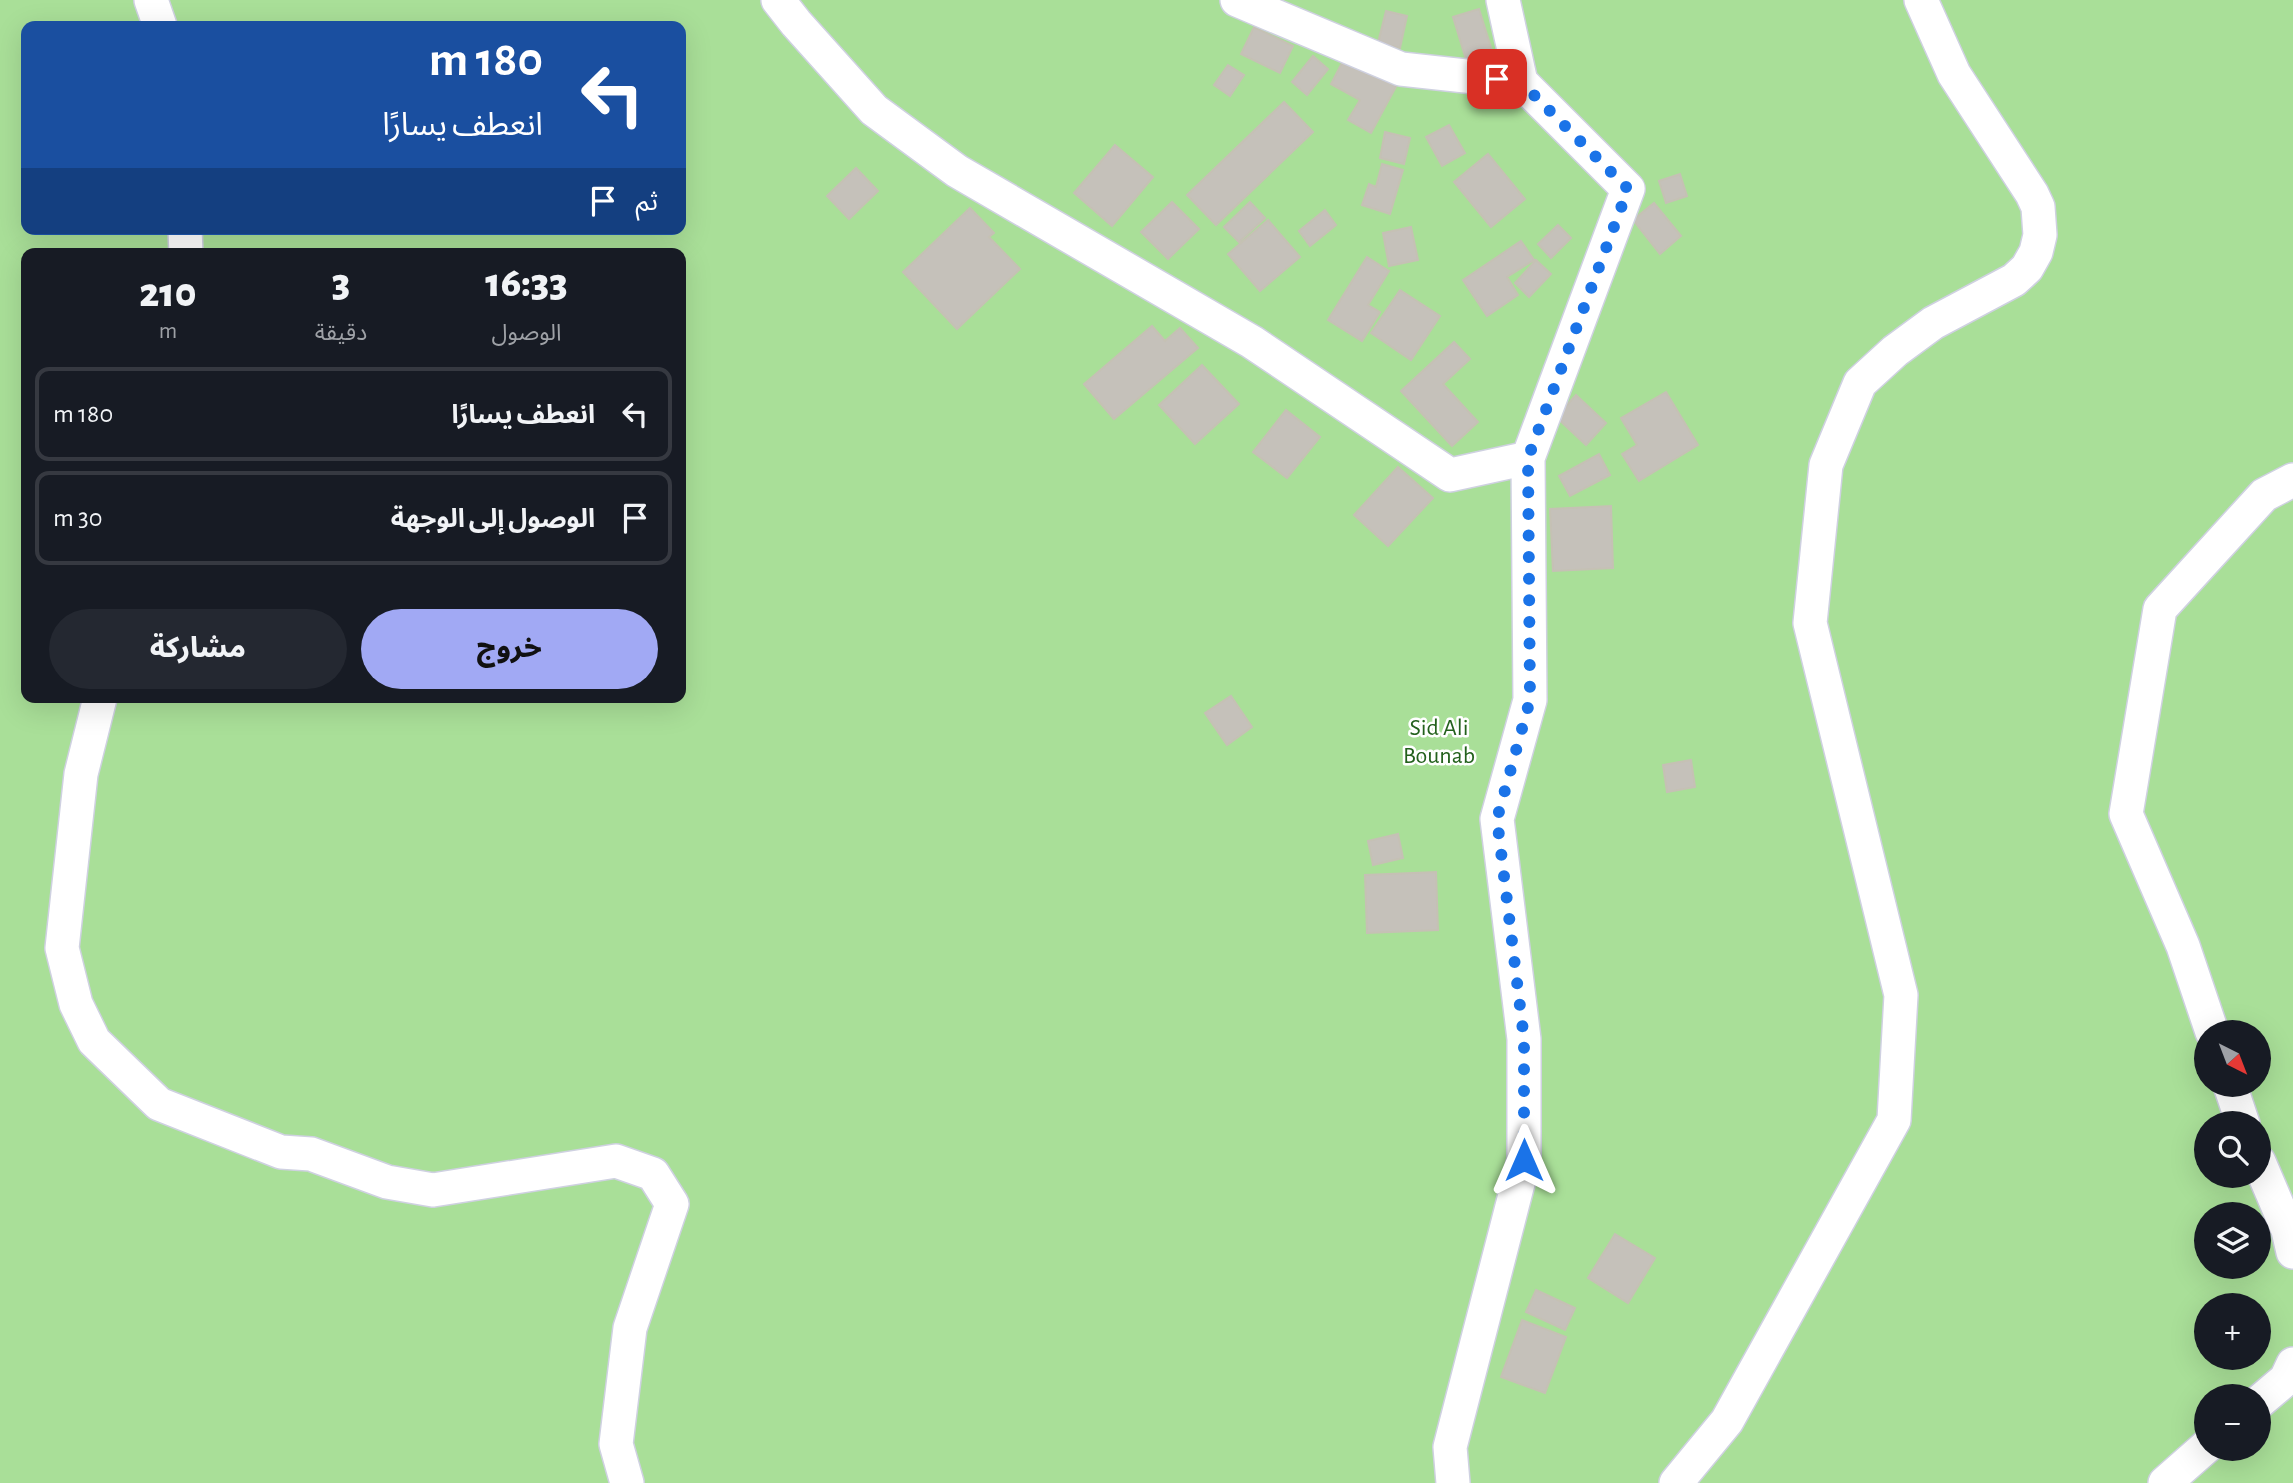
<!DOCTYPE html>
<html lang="ar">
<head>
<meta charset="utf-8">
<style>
	:root { --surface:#171b24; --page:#242831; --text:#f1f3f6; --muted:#9ea1a6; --line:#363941; --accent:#a1a9f4 }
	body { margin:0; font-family:"Alegreya Sans","Noto Sans Arabic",sans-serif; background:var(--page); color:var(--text); direction:rtl; height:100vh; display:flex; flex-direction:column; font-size:26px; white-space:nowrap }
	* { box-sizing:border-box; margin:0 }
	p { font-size:23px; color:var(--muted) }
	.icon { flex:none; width:38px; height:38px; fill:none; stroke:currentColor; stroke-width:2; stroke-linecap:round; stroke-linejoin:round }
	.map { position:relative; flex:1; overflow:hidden; direction:ltr }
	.details { position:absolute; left:21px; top:248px; width:665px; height:455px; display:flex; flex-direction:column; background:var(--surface); border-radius:14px; box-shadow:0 7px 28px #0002; direction:rtl }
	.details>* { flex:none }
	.guide { position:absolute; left:21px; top:21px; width:665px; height:214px; border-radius:14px; box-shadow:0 7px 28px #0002; direction:rtl; background:#1a4fa0; color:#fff; overflow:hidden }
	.needle { width:46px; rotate:138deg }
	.fabs { position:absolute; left:2194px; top:1020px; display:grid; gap:14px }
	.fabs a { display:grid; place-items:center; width:77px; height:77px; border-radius:50%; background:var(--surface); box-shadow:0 7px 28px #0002; font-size:35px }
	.pin { position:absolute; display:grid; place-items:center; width:60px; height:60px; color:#fff; margin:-30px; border-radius:14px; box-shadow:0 4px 10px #0006 }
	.me { position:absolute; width:77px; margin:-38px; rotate:0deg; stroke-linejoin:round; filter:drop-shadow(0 0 5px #0008) }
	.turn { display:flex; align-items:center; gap:24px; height:147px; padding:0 28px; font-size:32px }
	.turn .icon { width:91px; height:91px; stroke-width:2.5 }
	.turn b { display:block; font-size:49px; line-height:60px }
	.then { display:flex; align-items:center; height:66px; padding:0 28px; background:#0003; gap:14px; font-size:26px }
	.eta { display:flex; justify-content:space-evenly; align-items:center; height:119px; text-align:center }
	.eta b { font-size:42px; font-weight:800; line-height:49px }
	.action { display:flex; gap:14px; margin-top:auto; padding:14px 28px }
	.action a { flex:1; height:80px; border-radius:42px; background:var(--accent); color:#111; font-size:28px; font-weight:800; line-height:80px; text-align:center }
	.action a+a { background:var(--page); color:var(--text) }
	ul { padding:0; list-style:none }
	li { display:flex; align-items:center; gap:21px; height:94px; margin:0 14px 10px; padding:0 14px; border:4px solid var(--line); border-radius:14px }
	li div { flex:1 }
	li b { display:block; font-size:26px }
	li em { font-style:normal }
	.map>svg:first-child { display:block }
</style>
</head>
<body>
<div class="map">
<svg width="2293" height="1483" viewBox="0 0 2293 1483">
	<rect width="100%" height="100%" fill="#eae5da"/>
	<path fill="#a9df98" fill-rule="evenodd" d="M 0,0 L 2293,0 L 2293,1483 L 0,1483 ZM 26,26 L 681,26 L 681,229 L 26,229 ZM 26,254 L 681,254 L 681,698 L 26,698 ZM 2207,1032 L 2259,1032 L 2259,1085 L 2207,1085 ZM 2207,1124 L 2259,1124 L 2259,1176 L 2207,1176 ZM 2207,1214 L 2259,1214 L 2259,1267 L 2207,1267 ZM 2207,1306 L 2259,1306 L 2259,1358 L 2207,1358 ZM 2207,1396 L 2259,1396 L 2259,1449 L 2207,1449 Z"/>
	<path fill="#c5c1ba" stroke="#c5c1b4" stroke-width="2" d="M 1479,9 L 1494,57 L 1468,66 L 1453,17 Z
		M 1386,11 L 1407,16 L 1400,48 L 1378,43 Z
		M 1254,27 L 1293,46 L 1280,73 L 1241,54 Z
		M 1346,55 L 1398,83 L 1371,133 L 1348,120 L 1360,100 L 1331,84 Z
		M 1313,56 L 1328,69 L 1307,95 L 1292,82 Z
		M 1228,65 L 1244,75 L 1230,96 L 1214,85 Z
		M 1284,102 L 1313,132 L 1216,225 L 1187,195 Z
		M 1449,125 L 1465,153 L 1442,166 L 1426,137 Z
		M 1385,132 L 1410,138 L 1404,164 L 1380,158 Z
		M 1115,145 L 1153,177 L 1112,226 L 1074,193 Z
		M 1488,154 L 1525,199 L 1491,227 L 1454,182 Z
		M 1382,164 L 1403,170 L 1390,214 L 1362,205 L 1369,184 L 1376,187 Z
		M 856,168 L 878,191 L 849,219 L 827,196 Z
		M 1680,174 L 1687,196 L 1666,203 L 1659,181 Z
		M 1172,202 L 1199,229 L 1168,259 L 1141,232 Z
		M 1250,202 L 1265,218 L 1239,242 L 1224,227 Z
		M 1654,203 L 1681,236 L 1660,254 L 1633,220 Z
		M 970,208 L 994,233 L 989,237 L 1020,269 L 957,329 L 903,272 Z
		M 1325,210 L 1336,225 L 1310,246 L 1299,231 Z
		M 1268,220 L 1300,257 L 1260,291 L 1228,254 Z
		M 1558,225 L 1571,238 L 1551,258 L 1538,244 Z
		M 1411,227 L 1418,260 L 1389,266 L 1383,233 Z
		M 1521,241 L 1534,260 L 1507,277 L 1518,295 L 1487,316 L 1463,280 Z
		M 1367,257 L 1389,271 L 1368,305 L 1380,312 L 1362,341 L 1328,320 Z
		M 1536,260 L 1551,274 L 1529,297 L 1515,283 Z
		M 1400,290 L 1440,316 L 1411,360 L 1371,333 Z
		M 1152,326 L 1165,341 L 1180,328 L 1198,348 L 1114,419 L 1084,384 Z
		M 1454,342 L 1470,359 L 1443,384 L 1478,422 L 1452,446 L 1401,391 Z
		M 1202,365 L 1239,404 L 1195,444 L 1159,405 Z
		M 1666,392 L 1698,445 L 1639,481 L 1622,454 L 1637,445 L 1621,418 Z
		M 1576,395 L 1606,423 L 1586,445 L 1556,417 Z
		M 1286,410 L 1320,437 L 1287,478 L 1253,452 Z
		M 1599,454 L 1610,475 L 1570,496 L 1559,476 Z
		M 1398,467 L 1433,498 L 1388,546 L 1354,515 Z
		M 1611,506 L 1613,568 L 1553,571 L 1550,509 Z
		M 1231,696 L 1252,727 L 1227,745 L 1205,713 Z
		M 1691,760 L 1695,787 L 1667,792 L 1663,765 Z
		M 1398,834 L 1403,858 L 1373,865 L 1368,841 Z
		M 1436,872 L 1438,930 L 1367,933 L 1365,875 Z
		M 1615,1234 L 1655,1258 L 1628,1303 L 1588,1278 Z
		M 1536,1290 L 1575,1308 L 1565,1330 L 1526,1312 Z
		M 1522,1320 L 1566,1337 L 1545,1393 L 1501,1377 Z"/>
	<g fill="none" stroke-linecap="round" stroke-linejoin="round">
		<g stroke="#cfd1e1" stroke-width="36">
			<path id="minor" d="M 151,0 L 160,26
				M 778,0 L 796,23 L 874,110 L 957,171 L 1252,342 L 1450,475 L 1528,458
				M 1237,0 L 1401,69 L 1521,82
				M 185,229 L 186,254
				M 100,698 L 81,774 L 62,948 L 76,1004 L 94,1041 L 159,1104 L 281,1152 L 311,1154 L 387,1182 L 433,1190 L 616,1161 L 653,1174 L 672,1204 L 630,1328 L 616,1444 L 627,1483
				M 2212,1032 L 2183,946 L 2126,814 L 2160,609 L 2264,495 L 2293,480
				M 2230,1085 L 2243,1124
				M 2259,1162 L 2288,1230 L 2293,1252
				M 2259,1402 L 2286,1379 L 2293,1364
				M 1453,1483 L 1450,1447 L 1524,1160 L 1524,1039 L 1497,819 L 1530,700 L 1528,458 L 1628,189 L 1521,82 L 1503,0
				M 1676,1483 L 1727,1421 L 1894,1120 L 1901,995 L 1810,623 L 1826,465 L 1860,383 L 1895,351 L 1933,323 L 2014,280 L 2027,268 L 2036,252 L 2040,235 L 2038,207 L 2032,194 L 1954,74 L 1921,0
				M 2165,1483 L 2207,1446"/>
		</g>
		<use href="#minor" stroke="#fff" stroke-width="33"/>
	</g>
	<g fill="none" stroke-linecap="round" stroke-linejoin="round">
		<path stroke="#1a73e8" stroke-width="12" stroke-dasharray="0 21.6" d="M 1497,79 L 1521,82 L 1628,189 L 1528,458 L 1530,700 L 1497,819 L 1524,1039 L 1524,1160"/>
	</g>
	<g text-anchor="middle" stroke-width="5" stroke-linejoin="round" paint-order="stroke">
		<g font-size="24" fill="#23611c" stroke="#fff">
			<text x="1439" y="735">Sid Ali<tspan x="1439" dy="28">Bounab</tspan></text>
		</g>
	</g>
</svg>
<div class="fabs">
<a><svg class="needle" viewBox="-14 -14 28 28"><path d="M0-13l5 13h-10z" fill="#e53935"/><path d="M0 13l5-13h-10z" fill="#9ea1a6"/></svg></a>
<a><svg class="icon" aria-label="search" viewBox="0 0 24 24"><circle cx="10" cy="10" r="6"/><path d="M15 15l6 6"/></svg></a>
<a><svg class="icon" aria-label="layers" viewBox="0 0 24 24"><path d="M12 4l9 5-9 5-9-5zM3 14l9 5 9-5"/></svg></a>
<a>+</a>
<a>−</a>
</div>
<div class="pin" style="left:1497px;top:79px;background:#d93025"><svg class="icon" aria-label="arrive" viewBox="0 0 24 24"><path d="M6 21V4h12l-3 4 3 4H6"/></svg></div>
<svg class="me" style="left:1524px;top:1160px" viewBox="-20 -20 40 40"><path d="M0-17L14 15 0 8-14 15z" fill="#1a73e8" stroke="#fff" stroke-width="4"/></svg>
<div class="guide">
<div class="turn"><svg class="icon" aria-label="left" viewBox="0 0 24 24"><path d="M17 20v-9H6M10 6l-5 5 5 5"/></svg><div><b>180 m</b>انعطف يسارًا</div></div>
<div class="then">ثم<svg class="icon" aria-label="arrive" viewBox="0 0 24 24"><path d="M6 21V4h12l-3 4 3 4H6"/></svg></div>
</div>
<section class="details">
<div class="eta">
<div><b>16:33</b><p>الوصول</p></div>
<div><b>3</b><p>دقيقة</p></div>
<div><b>210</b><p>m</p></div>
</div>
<ul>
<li><svg class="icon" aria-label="left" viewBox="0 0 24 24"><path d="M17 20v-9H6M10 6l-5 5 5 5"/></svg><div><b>انعطف يسارًا</b></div><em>180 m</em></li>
<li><svg class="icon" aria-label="arrive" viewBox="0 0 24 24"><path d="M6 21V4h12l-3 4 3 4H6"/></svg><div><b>الوصول إلى الوجهة</b></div><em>30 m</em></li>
</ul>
<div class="action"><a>خروج</a><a>مشاركة</a></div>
</section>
</div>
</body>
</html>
